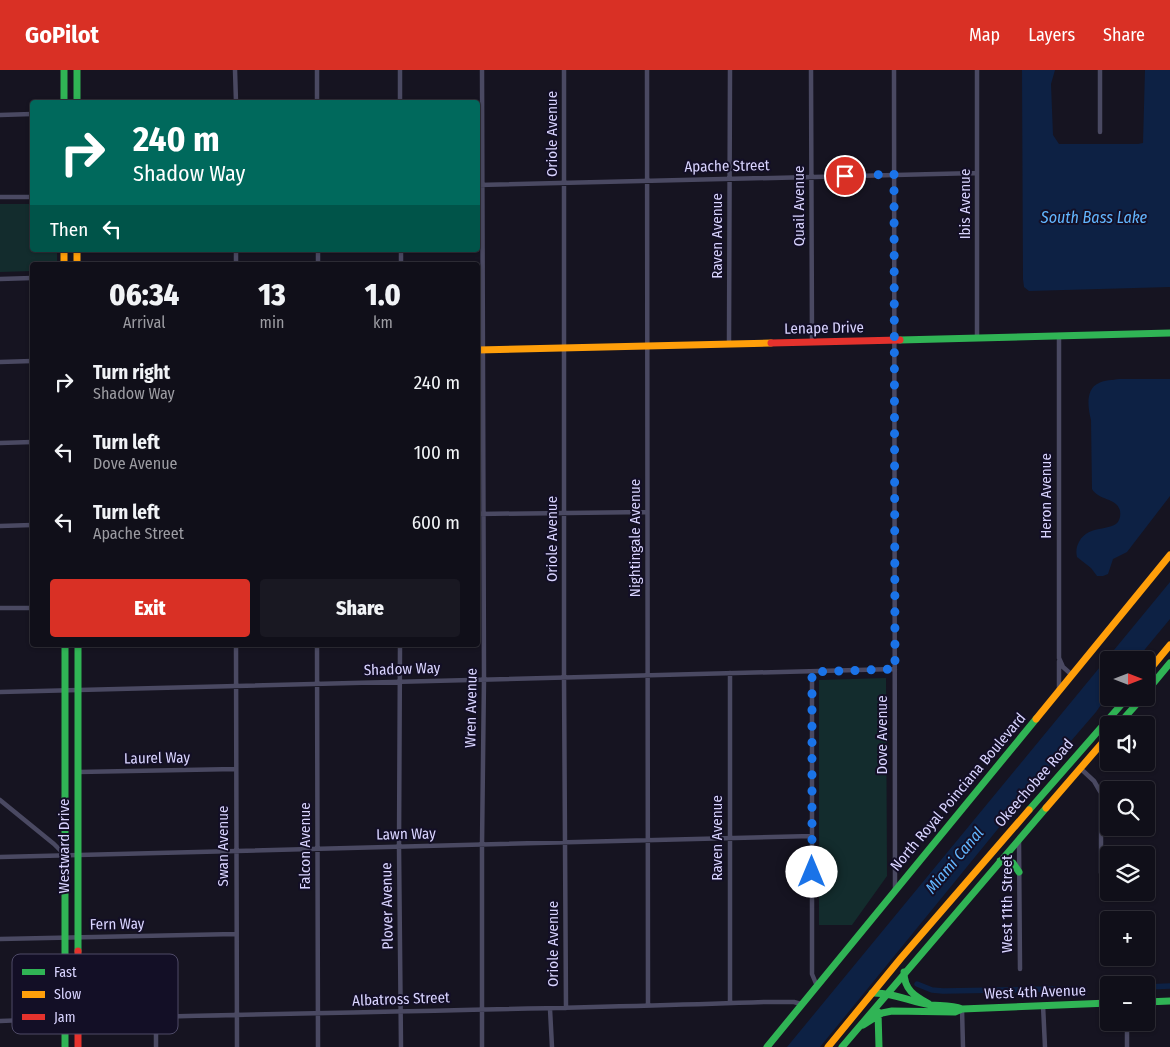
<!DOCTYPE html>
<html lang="en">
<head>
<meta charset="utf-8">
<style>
	:root { --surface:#100f19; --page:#191822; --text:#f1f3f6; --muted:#9c9ca2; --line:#302f38; --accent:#d93025 }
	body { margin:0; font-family:"Fira Sans Condensed",sans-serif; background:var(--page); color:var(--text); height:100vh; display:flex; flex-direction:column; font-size:19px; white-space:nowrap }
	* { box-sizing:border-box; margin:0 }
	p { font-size:16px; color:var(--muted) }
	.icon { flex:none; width:28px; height:28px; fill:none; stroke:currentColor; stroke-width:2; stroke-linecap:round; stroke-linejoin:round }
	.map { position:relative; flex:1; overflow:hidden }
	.drawer { position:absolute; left:30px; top:192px; width:450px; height:385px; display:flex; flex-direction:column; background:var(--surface); border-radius:5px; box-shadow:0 1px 4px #0004,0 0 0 1px var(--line) }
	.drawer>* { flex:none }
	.banner { position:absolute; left:30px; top:30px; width:450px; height:152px; border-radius:5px; box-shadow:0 1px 4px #0004,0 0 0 1px var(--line); background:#00695c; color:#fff; overflow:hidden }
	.needle { width:32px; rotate:90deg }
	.controls { position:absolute; left:1100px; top:581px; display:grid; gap:10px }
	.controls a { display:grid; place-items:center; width:55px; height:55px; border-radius:5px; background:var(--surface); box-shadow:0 1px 4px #0004,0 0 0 1px var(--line); font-size:25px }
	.pin { position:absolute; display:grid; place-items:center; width:42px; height:42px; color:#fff; margin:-21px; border:2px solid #fff; border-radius:50%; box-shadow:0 1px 5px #0007 }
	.me { position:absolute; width:55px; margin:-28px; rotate:0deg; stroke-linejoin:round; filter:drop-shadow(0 0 4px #0008) }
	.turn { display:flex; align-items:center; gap:18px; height:105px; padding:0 20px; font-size:22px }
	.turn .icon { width:65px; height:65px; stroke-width:2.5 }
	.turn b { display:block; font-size:35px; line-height:42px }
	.then { display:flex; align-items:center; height:48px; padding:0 20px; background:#0003; gap:10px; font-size:19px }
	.eta { display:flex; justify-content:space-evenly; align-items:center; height:85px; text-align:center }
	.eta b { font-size:30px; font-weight:800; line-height:35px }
	.primary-button { display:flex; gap:10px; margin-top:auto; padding:10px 20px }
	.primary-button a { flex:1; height:58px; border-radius:5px; background:var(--accent); color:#fff; font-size:20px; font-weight:800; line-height:58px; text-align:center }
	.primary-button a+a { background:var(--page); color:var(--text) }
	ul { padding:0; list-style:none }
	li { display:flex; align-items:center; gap:15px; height:70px; padding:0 20px }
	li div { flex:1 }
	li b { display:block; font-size:19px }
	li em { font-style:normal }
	header { display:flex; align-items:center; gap:30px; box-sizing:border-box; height:70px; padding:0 25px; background:var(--accent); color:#fff }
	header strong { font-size:24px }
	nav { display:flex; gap:28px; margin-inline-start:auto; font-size:18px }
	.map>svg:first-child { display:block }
</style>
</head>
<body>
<header>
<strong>GoPilot</strong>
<nav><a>Map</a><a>Layers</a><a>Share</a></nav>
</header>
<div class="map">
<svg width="1170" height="977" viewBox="0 0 1170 977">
	<rect width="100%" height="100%" fill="#161421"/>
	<path fill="#132c2d" d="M 0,134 L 32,134 L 32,180 L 57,180 L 57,195 L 32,195 L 32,201 L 0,202 Z
		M 886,608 L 887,806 L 852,855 L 819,855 L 819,610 Z"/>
	<path fill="#0d2144" d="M 1022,0 L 1055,0 L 1051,14 L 1053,65 L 1059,74 L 1138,74 L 1143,73 L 1145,0 L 1170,0 L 1170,217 L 1029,221 L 1024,217 L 1023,209 Z
		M 1119,309 L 1170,309 L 1170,426 L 1127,482 L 1113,489 L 1108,504 L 1103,506 L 1097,506 L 1091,498 L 1077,487 C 1076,482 1076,477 1079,472 C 1089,452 1117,464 1120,447 C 1123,427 1099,432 1092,419 L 1091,350 C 1088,338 1085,319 1099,313 C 1104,310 1113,310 1119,309 Z
		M 1170,512 L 1170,549 L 1136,590 L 1109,590 L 1109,623 L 1096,642 L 1046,700 L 820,977 L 787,977 Z"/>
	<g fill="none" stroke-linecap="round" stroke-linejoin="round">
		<path stroke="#0d2144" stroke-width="5.5" d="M 917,914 L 932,920 L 943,921 L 1055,919
			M 1146,917 L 1170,916
			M 1107,918 L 1109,918"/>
		<path stroke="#4a4962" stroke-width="4.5" d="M 235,0 L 236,32
			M 317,0 L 317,32
			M 400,0 L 400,32
			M 564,0 L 564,608 L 566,938
			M 647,0 L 648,935
			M 811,0 L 812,272
			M 894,0 L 895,819
			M 977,0 L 977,267
			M 1100,0 L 1100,62
			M 0,45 L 32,44
			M 478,115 L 977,103
			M 0,127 L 32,127
			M 236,195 L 236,180
			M 318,195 L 318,180
			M 401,195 L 401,180
			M 0,209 L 32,208
			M 1059,265 L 1059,588 L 1063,597 L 1072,605
			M 729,273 L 730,0
			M 0,292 L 32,291
			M 0,373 L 32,372
			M 478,444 L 647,442
			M 0,456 L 32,455
			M 0,538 L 32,538
			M 236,575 L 237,977
			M 317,575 L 318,977
			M 400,575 L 399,777 L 401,977
			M 1059,591 L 1059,621
			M 812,602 L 812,904 L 817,916
			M 730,603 L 730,933
			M 0,622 L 895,599
			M 1080,698 L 1094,711 L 1101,723 L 1101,803
			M 78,702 L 236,699
			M 0,730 L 54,774 L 65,785
			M 1019,771 L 1020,899
			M 0,787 L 812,766
			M 0,869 L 235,864
			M 1043,935 L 1045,977
			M 550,939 L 552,977
			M 962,939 L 963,977
			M 0,951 C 255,943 510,941 765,932 L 794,932 L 801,934
			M 1127,952 L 1127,977
			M 156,977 L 156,947
			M 482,977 L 482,775 L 484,608 L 482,0"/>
		<path stroke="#30b455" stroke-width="7" d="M 64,0 L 64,32
			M 77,0 L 77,32
			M 900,270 L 1170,263
			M 65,575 L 65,977
			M 78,575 L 78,881
			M 1146,622 L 1170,593
			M 1118,655 L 1142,628
			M 1029,740 L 1127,628
			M 1000,791 L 1013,793 L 1019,802
			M 904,902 C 904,920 915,926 929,934
			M 872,923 C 893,922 910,932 931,935 C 941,936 952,935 962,939
			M 1146,932 L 1170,931
			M 878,942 L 879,977
			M 863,955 L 882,943 L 892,941 L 955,942 L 962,939 L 1109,933
			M 767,977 L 1036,649
			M 842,977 L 1046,738"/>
		<path stroke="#ff9f0a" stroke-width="7" d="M 64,180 L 64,195
			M 77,180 L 77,195
			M 478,280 L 771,273
			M 1146,604 L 1170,575
			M 1036,649 L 1170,485
			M 1046,738 L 1109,665
			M 828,977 L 901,888 L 1029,740"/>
		<path stroke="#e5322d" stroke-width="7" d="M 771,273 L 900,270
			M 78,881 L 78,977"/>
	</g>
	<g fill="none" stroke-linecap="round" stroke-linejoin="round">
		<path stroke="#1a73e8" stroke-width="9" stroke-dasharray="0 16.2" d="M 812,802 L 812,602 L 895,599 L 894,104 L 845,106"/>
	</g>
	<g text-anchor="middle" stroke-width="4" stroke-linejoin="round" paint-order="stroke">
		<g font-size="15" fill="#d9d4ff" stroke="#130f26">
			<text transform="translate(552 64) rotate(-90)" y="5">Oriole Avenue</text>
			<text transform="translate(727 96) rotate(-1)" y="5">Apache Street</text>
			<text transform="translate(965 134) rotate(-90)" y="5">Ibis Avenue</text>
			<text transform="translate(799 136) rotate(-90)" y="5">Quail Avenue</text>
			<text transform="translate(717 166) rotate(-90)" y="5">Raven Avenue</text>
			<text transform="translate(824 258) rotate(-1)" y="5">Lenape Drive</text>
			<text transform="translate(1046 426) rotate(-90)" y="5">Heron Avenue</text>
			<text transform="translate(635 468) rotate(-90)" y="5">Nightingale Avenue</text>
			<text transform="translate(552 469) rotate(-90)" y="5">Oriole Avenue</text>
			<text transform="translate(402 599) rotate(-2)" y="5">Shadow Way</text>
			<text transform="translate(471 638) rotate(-89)" y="5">Wren Avenue</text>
			<text transform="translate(882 665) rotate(-90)" y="5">Dove Avenue</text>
			<text transform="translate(157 688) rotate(-1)" y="5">Laurel Way</text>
			<text transform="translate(1034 713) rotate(-49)" y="5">Okeechobee Road</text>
			<text transform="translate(958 722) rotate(-50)" y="5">North Royal Poinciana Boulevard</text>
			<text transform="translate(406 764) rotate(-1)" y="5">Lawn Way</text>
			<text transform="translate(717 768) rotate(-90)" y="5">Raven Avenue</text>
			<text transform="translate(64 776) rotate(-90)" y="5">Westward Drive</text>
			<text transform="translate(223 776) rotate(-90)" y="5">Swan Avenue</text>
			<text transform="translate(305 776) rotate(-90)" y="5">Falcon Avenue</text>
			<text transform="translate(1007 834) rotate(-90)" y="5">West 11th Street</text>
			<text transform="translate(387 836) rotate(-91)" y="5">Plover Avenue</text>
			<text transform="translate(117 854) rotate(-1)" y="5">Fern Way</text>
			<text transform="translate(553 874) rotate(-90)" y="5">Oriole Avenue</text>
			<text transform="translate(1035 922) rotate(-2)" y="5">West 4th Avenue</text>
			<text transform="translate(401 929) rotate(-2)" y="5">Albatross Street</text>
		</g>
		<g font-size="16" font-style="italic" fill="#62b6ff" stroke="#130f26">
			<text x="1094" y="153">South Bass Lake</text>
			<text transform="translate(954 790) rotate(-50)" y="6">Miami Canal</text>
		</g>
	</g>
	<rect x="12" y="884" width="166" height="80" rx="8" fill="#130f26" stroke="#4e4a67" stroke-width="1"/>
	<rect x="22" y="899" width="23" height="6" fill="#30b455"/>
	<rect x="22" y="921" width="23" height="7" fill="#ff9f0a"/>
	<rect x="22" y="944" width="23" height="6" fill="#e5322d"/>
	<g font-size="14" fill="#d9d4ff">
		<text x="54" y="907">Fast</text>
		<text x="54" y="929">Slow</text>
		<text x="54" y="952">Jam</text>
	</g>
</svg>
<div class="controls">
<a><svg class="needle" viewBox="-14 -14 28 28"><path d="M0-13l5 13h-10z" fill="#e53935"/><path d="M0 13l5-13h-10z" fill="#9c9ca2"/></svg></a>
<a><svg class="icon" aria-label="sound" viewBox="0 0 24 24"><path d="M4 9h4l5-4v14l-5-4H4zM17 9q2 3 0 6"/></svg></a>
<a><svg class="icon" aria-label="search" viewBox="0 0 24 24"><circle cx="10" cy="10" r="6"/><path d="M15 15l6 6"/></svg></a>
<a><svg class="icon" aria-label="layers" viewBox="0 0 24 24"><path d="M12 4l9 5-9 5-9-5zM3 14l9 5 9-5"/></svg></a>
<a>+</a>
<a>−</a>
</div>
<div class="pin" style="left:845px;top:106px;background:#d93025"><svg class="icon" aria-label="arrive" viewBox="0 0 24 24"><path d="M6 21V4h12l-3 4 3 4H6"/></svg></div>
<svg class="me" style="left:812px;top:802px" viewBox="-20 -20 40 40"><circle r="19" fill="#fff"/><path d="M0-13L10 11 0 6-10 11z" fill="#1a73e8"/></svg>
<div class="banner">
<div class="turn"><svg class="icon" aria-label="right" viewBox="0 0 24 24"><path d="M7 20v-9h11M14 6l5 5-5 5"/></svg><div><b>240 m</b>Shadow Way</div></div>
<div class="then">Then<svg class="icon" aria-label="left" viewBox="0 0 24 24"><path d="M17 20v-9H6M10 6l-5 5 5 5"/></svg></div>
</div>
<section class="drawer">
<div class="eta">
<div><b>06:34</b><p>Arrival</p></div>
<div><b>13</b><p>min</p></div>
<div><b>1.0</b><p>km</p></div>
</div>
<ul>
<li><svg class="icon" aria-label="right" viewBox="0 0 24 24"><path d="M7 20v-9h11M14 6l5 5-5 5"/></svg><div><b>Turn right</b><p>Shadow Way</p></div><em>240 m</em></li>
<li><svg class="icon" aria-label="left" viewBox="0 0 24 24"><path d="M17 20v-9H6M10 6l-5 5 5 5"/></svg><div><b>Turn left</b><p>Dove Avenue</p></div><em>100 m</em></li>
<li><svg class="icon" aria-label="left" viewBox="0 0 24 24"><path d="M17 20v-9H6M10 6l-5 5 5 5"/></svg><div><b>Turn left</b><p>Apache Street</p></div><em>600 m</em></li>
</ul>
<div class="primary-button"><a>Exit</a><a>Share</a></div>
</section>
</div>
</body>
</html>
